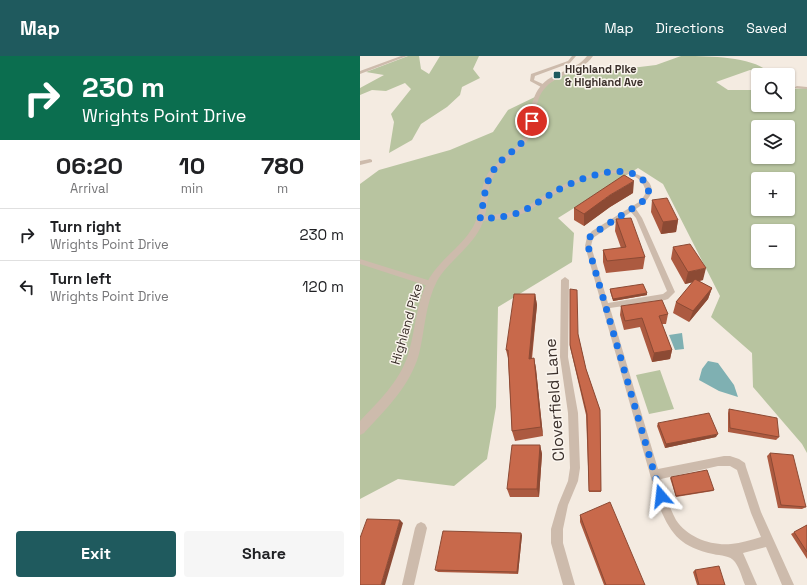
<!DOCTYPE html>
<html lang="en">
<head>
<meta charset="utf-8">
<style>
	:root { --surface:#fff; --page:#f6f6f6; --text:#202124; --muted:#757577; --line:#e0e0e0; --accent:#1f5a5e }
	body { margin:0; font-family:"Space Grotesk",sans-serif; background:var(--page); color:var(--text); height:100vh; display:flex; flex-direction:column; font-size:15px; white-space:nowrap }
	* { box-sizing:border-box; margin:0 }
	p { font-size:13px; color:var(--muted) }
	.icon { flex:none; width:22px; height:22px; fill:none; stroke:currentColor; stroke-width:2; stroke-linecap:round; stroke-linejoin:round }
	.map { position:relative; flex:1; overflow:hidden }
	.drawer { display:flex; flex-direction:column; background:var(--surface); width:360px }
	.drawer>* { flex:none }
	.hud { background:#0b6e4f; color:#fff; overflow:hidden }
	.tools { position:absolute; left:391px; top:12px; display:grid; gap:8px }
	.tools a { display:grid; place-items:center; width:44px; height:44px; border-radius:4px; background:var(--surface); box-shadow:0 1px 3px #0004; font-size:20px }
	.pin { position:absolute; display:grid; place-items:center; width:34px; height:34px; color:#fff; margin:-17px; border:2px solid #fff; border-radius:50%; box-shadow:0 1px 4px #0007 }
	.me { position:absolute; width:44px; margin:-22px; rotate:343deg; stroke-linejoin:round; filter:drop-shadow(0 0 3px #0008) }
	.turn { display:flex; align-items:center; gap:14px; height:84px; padding:0 16px; font-size:18px }
	.turn .icon { width:52px; height:52px; stroke-width:2.5 }
	.turn b { display:block; font-size:28px; line-height:34px }
	.eta { display:flex; justify-content:space-evenly; align-items:center; height:68px; text-align:center }
	.eta b { font-size:24px; font-weight:800; line-height:28px }
	.primary-button { display:flex; gap:8px; margin-top:auto; padding:8px 16px }
	.primary-button a { flex:1; height:46px; border-radius:4px; background:var(--accent); color:#fff; font-size:16px; font-weight:800; line-height:46px; text-align:center }
	.primary-button a+a { background:var(--page); color:var(--text) }
	ul { padding:0; list-style:none }
	li { display:flex; align-items:center; gap:12px; height:52px; padding:0 16px; border-top:1px solid var(--line) }
	li div { flex:1 }
	li b { display:block; font-size:15px }
	li em { font-style:normal }
	header { display:flex; align-items:center; gap:24px; box-sizing:border-box; height:56px; padding:0 20px; background:var(--accent); color:#fff }
	header strong { font-size:19px }
	nav { display:flex; gap:22px; margin-inline-start:auto; font-size:14px }
	main { display:flex; flex:1; min-height:0 }
	.map>svg:first-child { display:block }
</style>
</head>
<body>
<header>
<strong>Map</strong>
<nav><a>Map</a><a>Directions</a><a>Saved</a></nav>
</header>
<main>
<section class="drawer">
<div class="hud">
<div class="turn"><svg class="icon" aria-label="right" viewBox="0 0 24 24"><path d="M7 20v-9h11M14 6l5 5-5 5"/></svg><div><b>230 m</b>Wrights Point Drive</div></div>
</div>
<div class="eta">
<div><b>06:20</b><p>Arrival</p></div>
<div><b>10</b><p>min</p></div>
<div><b>780</b><p>m</p></div>
</div>
<ul>
<li><svg class="icon" aria-label="right" viewBox="0 0 24 24"><path d="M7 20v-9h11M14 6l5 5-5 5"/></svg><div><b>Turn right</b><p>Wrights Point Drive</p></div><em>230 m</em></li>
<li><svg class="icon" aria-label="left" viewBox="0 0 24 24"><path d="M17 20v-9H6M10 6l-5 5 5 5"/></svg><div><b>Turn left</b><p>Wrights Point Drive</p></div><em>120 m</em></li>
</ul>
<div class="primary-button"><a>Exit</a><a>Share</a></div>
</section>
<div class="map">
<svg width="447" height="529" viewBox="0 0 447 529">
	<rect width="100%" height="100%" fill="#f4ebe1"/>
	<path fill="#b8c4a0" fill-rule="evenodd" d="M 48,0 L 59,0 L 61,13 L 69,18 L 80,0 L 119,0 L 113,13 L 120,22 L 102,31 L 100,39 L 87,51 L 61,68 L 52,84 L 29,97 L 34,66 L 31,58 L 51,33 L 45,27 L 26,35 L 12,34 L 0,39 L 0,32 L 24,19 L 6,16 Z
		M 321,0 C 346,0 398,0 411,19 L 390,14 L 356,26 L 368,34 L 398,34 L 398,49 L 428,49 L 428,33 L 447,32 L 447,397 L 442,388 L 393,331 L 392,297 L 351,261 L 360,240 L 303,128 L 278,112 L 198,162 L 214,177 L 212,206 L 138,251 L 136,351 L 127,403 L 94,430 L 38,423 L 0,443 L 0,128 L 19,114 L 90,94 L 133,76 L 148,54 L 177,40 L 183,30 L 215,13 L 247,15 L 296,9 ZM 398,71 L 428,71 L 428,101 L 398,101 ZM 398,123 L 428,123 L 428,153 L 398,153 ZM 398,175 L 428,175 L 428,205 L 398,205 Z
		M 300,314 L 314,353 L 289,358 L 276,319 Z"/>
	<path fill="#7fb0b2" d="M 322,277 L 324,293 L 315,294 L 309,279 Z
		M 348,305 L 358,307 L 374,329 L 378,341 L 359,335 L 339,324 L 342,313 Z"/>
	<g fill="none" stroke-linecap="round" stroke-linejoin="round">
		<path fill="#cdbbac" fill-rule="evenodd" d="M 41,0 L 47,0 L 0,18 L 0,15 Z
			M 212,0 L 216,0 L 210,7 L 175,20 L 174,24 L 185,29 L 185,31 L 181,31 L 170,25 L 171,18 L 208,5 Z
			M 437,30 L 447,31 L 447,33 L 435,32 L 435,31 Z
			M 10,103 L 12,104 L 12,106 L 0,109 L 0,105 Z
			M 255,114 C 282,115 310,131 276,153 L 282,162 L 315,236 L 308,243 L 305,244 L 250,252 L 298,413 L 364,400 L 370,400 L 379,403 L 385,407 L 386,411 L 401,456 L 434,529 L 422,529 L 406,491 L 383,497 L 397,529 L 385,529 C 382,522 380,513 375,506 C 370,499 361,500 353,498 C 321,491 311,479 299,450 L 225,190 L 227,181 L 232,175 L 279,146 L 284,140 L 286,136 C 284,126 277,120 268,118 C 241,113 212,128 190,141 C 181,146 173,153 164,157 C 154,161 142,163 131,164 C 126,165 121,166 117,163 C 121,159 149,158 159,154 C 169,150 178,143 188,137 C 209,125 231,117 255,114 ZM 271,156 L 276,162 L 307,235 L 303,238 L 248,247 L 231,190 L 233,182 ZM 358,410 L 370,410 L 377,414 L 391,457 L 401,481 C 391,484 381,487 371,488 C 351,490 327,481 316,464 C 309,451 305,437 301,423 Z
			M 0,203 L 74,226 L 75,228 L 71,231 L 0,208 Z
			M 205,221 L 209,224 L 208,301 L 218,357 L 220,412 L 218,425 L 208,449 L 203,473 L 203,487 L 215,529 L 203,529 L 191,487 L 191,473 L 198,449 L 208,425 L 210,412 L 208,357 L 200,301 L 201,224 Z
			M 61,466 L 65,468 L 67,472 L 54,529 L 42,529 L 55,472 L 57,468 Z"/>
		<path fill="#cdbbac" fill-rule="evenodd" d="M 227,0 L 233,0 C 220,18 199,17 186,31 C 172,45 178,67 169,82 C 160,97 143,104 134,119 C 126,133 129,151 123,166 C 114,190 89,204 77,225 C 65,248 65,274 59,298 C 50,330 26,353 4,377 L 0,379 L 0,365 C 19,345 39,326 48,299 C 56,273 56,245 70,221 C 82,202 102,190 113,171 C 123,154 118,132 129,116 C 138,103 155,96 163,82 C 172,66 168,46 180,31 C 192,15 215,16 227,0 Z"/>
	</g>
	<path fill="#ac5a40" d="M 273,137 L 250,151 L 224,170 L 214,164 L 214,152 Z
		M 292,144 L 318,164 L 316,176 L 301,178 L 291,156 Z
		M 256,163 L 285,201 L 283,213 L 246,217 L 243,206 L 243,194 L 261,192 L 255,175 Z
		M 313,191 L 343,224 L 339,225 L 352,232 L 348,243 L 329,266 L 313,257 L 316,246 L 333,226 L 325,228 L 311,203 Z
		M 210,233 L 218,278 L 226,313 L 240,354 L 241,436 L 229,436 L 226,359 L 210,291 Z
		M 250,233 L 287,239 L 253,245 L 250,235 Z
		M 175,238 L 177,249 L 172,303 L 174,302 L 176,313 L 183,380 L 155,385 L 152,375 L 148,302 L 146,294 Z
		M 261,250 L 308,258 L 306,268 L 302,268 L 312,294 L 310,303 L 292,306 L 280,271 L 264,274 L 260,259 Z
		M 369,353 L 419,381 L 416,384 L 368,376 L 368,357 Z
		M 298,367 L 356,381 L 305,392 L 297,370 Z
		M 180,389 L 182,398 L 179,441 L 150,441 L 147,433 Z
		M 410,397 L 446,451 L 442,453 L 418,452 L 407,400 Z
		M 311,421 L 354,434 L 353,435 L 316,441 L 310,422 Z
		M 220,459 L 285,529 L 244,529 L 220,466 Z
		M 447,469 L 447,503 L 431,478 Z
		M 162,479 L 158,518 L 78,516 L 75,514 Z
		M 335,514 L 365,529 L 337,529 L 333,516 Z"/>
	<path fill="#8c4a34" d="M 274,125 L 273,137 L 250,151 L 224,170 L 224,158 L 250,139 Z
		M 318,164 L 316,176 L 301,178 L 303,166 Z
		M 346,212 L 343,224 L 325,228 L 328,216 Z
		M 352,232 L 348,243 L 329,266 L 333,255 Z
		M 287,237 L 287,239 L 253,245 L 253,243 Z
		M 175,238 L 177,249 L 170,314 L 169,303 Z
		M 312,294 L 310,303 L 292,306 L 294,297 Z
		M 174,302 L 176,313 L 183,380 L 181,371 Z
		M 358,378 L 356,381 L 305,392 L 306,388 Z
		M 180,389 L 182,398 L 179,441 L 177,433 Z
		M 40,464 L 43,467 L 25,529 L 21,529 Z
		M 161,477 L 162,479 L 158,518 L 157,516 Z"/>
	<path fill="#c8694b" stroke="#8c4a34" d="M 264,119 L 274,125 L 250,139 L 224,158 L 214,152 Z
		M 307,142 L 318,164 L 303,166 L 292,144 Z
		M 271,162 L 285,201 L 247,205 L 243,194 L 266,191 L 256,163 Z
		M 330,188 L 346,212 L 328,216 L 313,191 Z
		M 335,223 L 352,232 L 333,255 L 316,246 Z
		M 283,228 L 287,237 L 253,243 L 250,233 Z
		M 210,233 L 217,234 L 218,278 L 226,313 L 240,354 L 241,435 L 229,435 L 227,358 L 210,289 Z
		M 154,238 L 175,238 L 169,303 L 174,302 L 181,371 L 152,375 L 148,294 L 146,294 Z
		M 302,244 L 308,258 L 299,260 L 312,294 L 294,297 L 282,262 L 265,265 L 261,250 Z
		M 369,353 L 417,362 L 419,381 L 370,372 Z
		M 349,357 L 358,378 L 306,388 L 298,367 Z
		M 152,389 L 180,389 L 177,433 L 147,433 Z
		M 410,397 L 433,399 L 446,451 L 421,449 Z
		M 347,414 L 354,434 L 316,440 L 311,421 Z
		M 250,446 L 285,529 L 246,529 L 220,459 Z
		M 7,463 L 40,464 L 21,529 L 0,529 L 0,482 Z
		M 447,469 L 447,496 L 434,476 Z
		M 83,475 L 161,477 L 157,516 L 75,514 Z
		M 359,510 L 365,529 L 339,529 L 335,514 Z"/>
	<g fill="none" stroke-linecap="round" stroke-linejoin="round">
		<path stroke="#1a73e8" stroke-width="7" stroke-dasharray="0 12.6" d="M 172,65 C 165,95 147,93 133,115 C 124,129 124,147 120,163 C 134,162 147,161 160,156 C 172,151 183,143 194,136 C 215,124 263,104 283,124 C 292,133 289,139 281,147 L 234,177 L 230,181 L 228,190 L 301,440"/>
	</g>
	<rect fill="#1f5a5e" stroke="#fbf5ee" stroke-width="1.5" x="193" y="15" width="8" height="8" rx="2"/>
	<g text-anchor="middle" stroke-width="3" stroke-linejoin="round" paint-order="stroke">
		<g font-size="11" font-weight="bold" fill="#3b302b" stroke="#fbf5ee" text-anchor="start">
			<text x="205" y="17">Highland Pike<tspan x="205" dy="13">&amp; Highland Ave</tspan></text>
		</g>
		<g font-size="13" fill="#3b302b" stroke="#fbf5ee">
			<text transform="translate(46 268) rotate(-74)" y="5">Highland Pike</text>
		</g>
		<g font-size="16" fill="#3b302b" stroke="#fbf5ee">
			<text transform="translate(194 344) rotate(-94)" y="6">Cloverfield Lane</text>
		</g>
	</g>
</svg>
<div class="tools">
<a><svg class="icon" aria-label="search" viewBox="0 0 24 24"><circle cx="10" cy="10" r="6"/><path d="M15 15l6 6"/></svg></a>
<a><svg class="icon" aria-label="layers" viewBox="0 0 24 24"><path d="M12 4l9 5-9 5-9-5zM3 14l9 5 9-5"/></svg></a>
<a>+</a>
<a>−</a>
</div>
<div class="pin" style="left:172px;top:65px;background:#d93025"><svg class="icon" aria-label="arrive" viewBox="0 0 24 24"><path d="M6 21V4h12l-3 4 3 4H6"/></svg></div>
<svg class="me" style="left:301px;top:440px" viewBox="-20 -20 40 40"><path d="M0-17L14 15 0 8-14 15z" fill="#1a73e8" stroke="#fff" stroke-width="4"/></svg>
</div>
</main>
</body>
</html>
